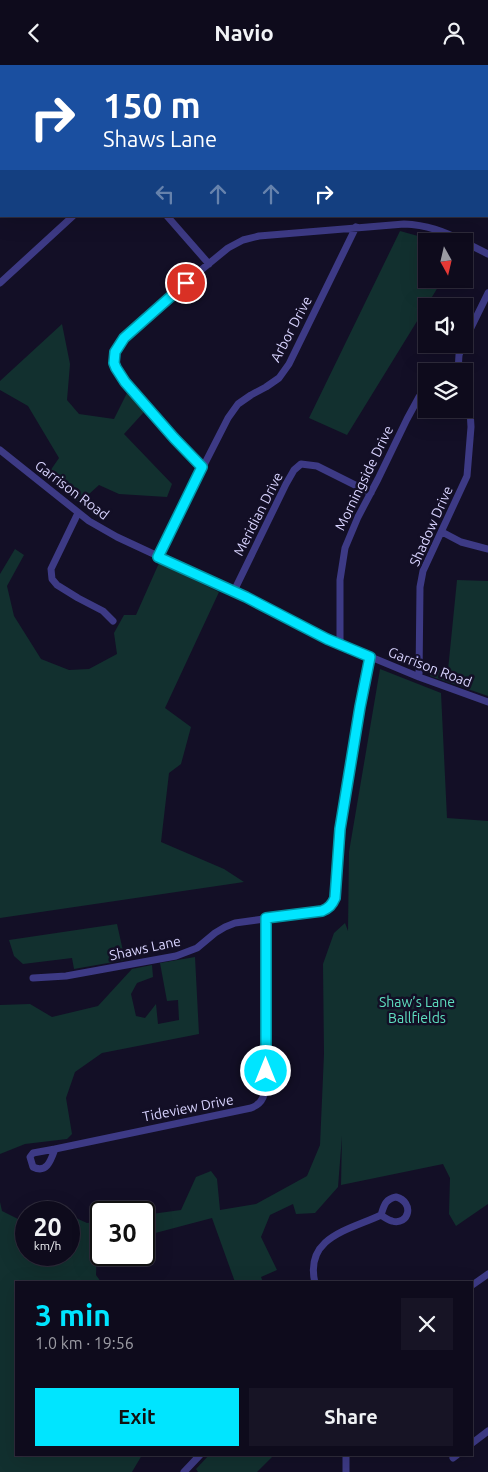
<!DOCTYPE html>
<html lang="en">
<head>
<meta charset="utf-8">
<style>
	:root { --surface:#0e0b1c; --page:#171425; --text:#f1f3f6; --muted:#9b9ba3; --line:#2e2b3b; --accent:#00e5ff }
	body { margin:0; font-family:Ubuntu,sans-serif; background:var(--page); color:var(--text); height:100vh; display:flex; flex-direction:column; font-size:19px; white-space:nowrap }
	* { box-sizing:border-box; margin:0 }
	p { font-size:16px; color:var(--muted) }
	.icon { flex:none; width:28px; height:28px; fill:none; stroke:currentColor; stroke-width:2; stroke-linecap:round; stroke-linejoin:round }
	.map { position:relative; flex:1; overflow:hidden }
	.panel { position:absolute; left:15px; top:1216px; width:458px; height:175px; display:flex; flex-direction:column; background:var(--surface); border-radius:0px; box-shadow:0 5px 20px #0002,0 0 0 1px var(--line) }
	.panel>* { flex:none }
	.guide { position:absolute; left:0px; top:0px; width:489px; height:152px; box-shadow:0 5px 20px #0002,0 0 0 1px var(--line); background:#1a4fa0; color:#fff; overflow:hidden }
	.needle { width:32px; rotate:172deg }
	.tools { position:absolute; left:418px; top:168px; display:grid; gap:10px }
	.tools a { display:grid; place-items:center; width:55px; height:55px; border-radius:0px; background:var(--surface); box-shadow:0 5px 20px #0002,0 0 0 1px var(--line); font-size:25px }
	.speed { position:absolute; left:15px; top:1136px; display:flex; gap:10px; font-size:25px; font-weight:700; text-align:center }
	.speed>* { display:grid; place-content:center; width:65px; height:65px; border-radius:50%; background:var(--surface); box-shadow:0 5px 20px #0002,0 0 0 1px var(--line); line-height:1 }
	.speed small { font-size:12px; font-weight:400 }
	.speed .limit { border:2px solid #111; border-radius:8px; background:#fff; color:#111 }
	.pin { position:absolute; display:grid; place-items:center; width:42px; height:42px; color:#fff; margin:-21px; border:2px solid #fff; border-radius:50%; box-shadow:0 1px 5px #0007 }
	.me { position:absolute; width:55px; margin:-28px; rotate:0deg; stroke-linejoin:round; filter:drop-shadow(0 0 4px #0008) }
	.turn { display:flex; align-items:center; gap:18px; height:105px; padding:0 20px; font-size:22px }
	.turn .icon { width:65px; height:65px; stroke-width:2.5 }
	.turn b { display:block; font-size:35px; line-height:42px }
	.lanes { display:flex; align-items:center; height:48px; padding:0 20px; background:#0003; justify-content:center; gap:25px; direction:ltr }
	.lanes .off { opacity:.35 }
	.round { display:grid; place-items:center; flex:none; width:52px; height:52px; border-radius:0px; background:var(--page) }
	.summary { display:flex; align-items:center; justify-content:space-between; height:85px; padding:0 20px }
	h1 { font-size:30px; font-weight:700; line-height:38px; color:var(--accent) }
	.button { display:flex; gap:10px; margin-top:auto; padding:10px 20px }
	.button a { flex:1; height:58px; border-radius:0px; background:var(--accent); color:#111; font-size:20px; font-weight:700; line-height:58px; text-align:center }
	.button a+a { background:var(--page); color:var(--text) }
	header { display:flex; justify-content:space-between; align-items:center; height:65px; padding:0 20px; background:var(--surface); font-size:22px; font-weight:700 }
	.map>svg:first-child { display:block }
</style>
</head>
<body>
<header><svg class="icon" aria-label="back" viewBox="0 0 24 24"><path d="M15 5l-7 7 7 7"/></svg>Navio<svg class="icon" aria-label="person" viewBox="0 0 24 24"><circle cx="12" cy="8" r="4"/><path d="M4 21q1-7 8-7t8 7"/></svg></header>
<div class="map">
<svg width="488" height="1407" viewBox="0 0 488 1407">
	<rect width="100%" height="100%" fill="#130f26"/>
	<path fill="#12302f" d="M 400,166 L 436,176 L 426,176 L 426,214 L 443,214 L 347,370 L 309,353 Z
		M 62,259 L 70,299 L 67,335 L 79,349 L 114,354 L 127,328 L 144,347 L 124,369 L 172,419 L 167,432 L 119,429 L 99,420 L 79,438 L 48,409 L 59,393 L 28,341 L 0,325 L 0,316 Z
		M 15,484 L 24,490 L 7,521 L 14,551 L 41,594 L 69,605 L 89,604 L 117,589 L 114,568 L 124,550 L 136,550 L 159,498 L 219,527 L 165,643 L 191,662 L 181,699 L 169,708 L 161,777 L 224,804 L 244,817 L 0,853 L 0,509 Z
		M 457,515 L 488,516 L 488,631 L 430,611 L 430,605 L 448,605 Z
		M 380,604 L 441,628 L 447,753 L 488,756 L 488,1139 L 456,1161 L 449,1149 L 450,1113 L 443,1099 L 341,1120 L 342,1071 L 338,1122 L 315,1148 L 296,1149 L 293,1139 L 270,1150 L 261,1172 L 277,1205 L 261,1212 L 263,1217 L 235,1217 L 212,1153 L 144,1171 L 144,1150 L 181,1145 L 196,1112 L 211,1106 L 217,1114 L 220,1145 L 256,1139 L 307,1111 L 320,1080 L 324,989 L 323,899 L 334,868 L 345,858 L 348,866 L 349,787 Z
		M 117,859 L 125,895 L 74,904 L 72,893 L 23,899 L 14,891 L 9,875 Z
		M 195,892 L 199,969 L 102,988 L 75,1007 L 66,1033 L 72,1069 L 67,1074 L 25,1079 L 0,1089 L 0,940 L 30,939 L 52,952 L 98,941 L 132,904 L 152,900 L 153,912 L 137,918 L 131,929 L 136,951 L 145,953 L 156,939 L 158,959 L 179,955 L 178,935 L 167,936 L 160,898 Z
		M 0,1137 L 2,1146 L 18,1154 L 26,1152 L 26,1190 L 69,1190 L 69,1150 L 87,1158 L 101,1156 L 101,1182 L 97,1184 L 96,1210 L 101,1217 L 16,1218 L 16,1390 L 142,1390 L 132,1407 L 0,1407 Z
		M 209,1390 L 274,1390 L 257,1407 L 198,1407 L 196,1404 Z"/>
	<g fill="none" stroke-linecap="round" stroke-linejoin="round">
		<path stroke="#3d3a85" stroke-width="7" d="M 103,0 L 105,1
			M 63,1 L 65,0
			M 117,1 L 118,0
			M 0,113 L 1,112
			M 167,151 L 209,199
			M 464,177 L 488,189
			M 0,218 L 73,151
			M 464,277 L 488,228
			M 458,306 L 459,290 L 463,279
			M 0,385 L 89,456 L 117,472 L 246,532 L 330,575 L 419,612 L 488,637
			M 202,402 L 174,373 L 125,317 L 116,303 L 115,298 L 115,287 L 124,273 L 173,228 L 228,183 L 243,175 L 259,171 L 404,159 C 427,160 443,166 463,176
			M 78,448 L 51,504 L 52,514 L 57,520 L 78,533 L 103,546 L 113,556
			M 442,467 L 461,477 L 488,484
			M 158,492 L 175,457 L 228,353 L 238,339 L 251,330 L 266,322 L 279,313 L 289,299 L 356,162
			M 234,526 L 286,419 L 294,405 L 301,399 L 317,401 L 371,428
			M 340,579 L 340,515 L 345,483 L 358,452 L 378,414 L 407,354 L 419,332 L 426,323
			M 419,612 L 420,522 L 423,506 L 467,411 L 471,362 L 470,345 L 467,329 L 464,322
			M 33,913 L 66,911 L 176,891 L 197,883 L 215,868 L 225,862 L 235,858 L 322,846 C 329,843 332,840 335,833 L 340,764 L 360,642 L 370,592
			M 55,1084 L 33,1088 L 30,1092 L 33,1102 C 47,1109 51,1095 55,1084 L 251,1043 C 264,1038 265,1029 266,1016 L 266,853
			M 396,1132 C 415,1137 409,1161 392,1156 C 388,1155 385,1153 381,1150 C 384,1141 385,1134 396,1132 Z
			M 315,1218 C 304,1172 349,1165 381,1150
			M 471,1221 L 488,1209
			M 471,1379 L 488,1366
			M 453,1393 L 457,1390
			M 184,1407 L 200,1390
			M 346,1407 L 346,1390"/>
	</g>
	<g fill="none" stroke-linecap="round" stroke-linejoin="round">
		<g stroke="#0095a6" stroke-width="12">
			<path id="route" d="M 186,218 L 124,273 L 115,287 L 114,298 L 116,303 L 125,317 L 174,373 L 202,402 L 158,492 L 246,532 L 327,574 L 370,592 L 360,642 L 340,764 L 335,833 C 332,840 329,843 322,846 L 266,853 L 266,1006"/>
		</g>
		<use href="#route" stroke="#00e5ff" stroke-width="9"/>
	</g>
	<g text-anchor="middle" stroke-width="5" stroke-linejoin="round" paint-order="stroke">
		<g font-size="14" fill="#d9d4ff" stroke="#130f26">
			<text transform="translate(291 264) rotate(-62)" y="5">Arbor Drive</text>
			<text transform="translate(364 413) rotate(-64)" y="5">Morningside Drive</text>
			<text transform="translate(72 425) rotate(37)" y="5">Garrison Road</text>
			<text transform="translate(258 449) rotate(-63)" y="5">Meridian Drive</text>
			<text transform="translate(431 461) rotate(-66)" y="5">Shadow Drive</text>
			<text transform="translate(430 602) rotate(21)" y="5">Garrison Road</text>
			<text transform="translate(145 883) rotate(-12)" y="5">Shaws Lane</text>
			<text transform="translate(188 1043) rotate(-11)" y="5">Tideview Drive</text>
		</g>
		<g font-size="14" fill="#5fe0c0" stroke="#130f26">
			<text x="417" y="942">Shaw’s Lane<tspan x="417" dy="16">Ballfields</tspan></text>
		</g>
	</g>
</svg>
<div class="tools">
<a><svg class="needle" viewBox="-14 -14 28 28"><path d="M0-13l5 13h-10z" fill="#e53935"/><path d="M0 13l5-13h-10z" fill="#9b9ba3"/></svg></a>
<a><svg class="icon" aria-label="sound" viewBox="0 0 24 24"><path d="M4 9h4l5-4v14l-5-4H4zM17 9q2 3 0 6"/></svg></a>
<a><svg class="icon" aria-label="layers" viewBox="0 0 24 24"><path d="M12 4l9 5-9 5-9-5zM3 14l9 5 9-5"/></svg></a>
</div>
<div class="speed"><div>20<small>km/h</small></div><div class="limit">30</div></div>
<div class="pin" style="left:186px;top:218px;background:#d93025"><svg class="icon" aria-label="arrive" viewBox="0 0 24 24"><path d="M6 21V4h12l-3 4 3 4H6"/></svg></div>
<svg class="me" style="left:266px;top:1006px" viewBox="-20 -20 40 40"><circle r="17" fill="#00e5ff" stroke="#fff" stroke-width="3"/><path d="M0-11L8 9 0 5-8 9z" fill="#fff"/></svg>
<div class="guide">
<div class="turn"><svg class="icon" aria-label="right" viewBox="0 0 24 24"><path d="M7 20v-9h11M14 6l5 5-5 5"/></svg><div><b>150 m</b>Shaws Lane</div></div>
<div class="lanes"><svg class="icon off" aria-label="left" viewBox="0 0 24 24"><path d="M17 20v-9H6M10 6l-5 5 5 5"/></svg><svg class="icon off" aria-label="ahead" viewBox="0 0 24 24"><path d="M12 20V5M6 11l6-6 6 6"/></svg><svg class="icon off" aria-label="ahead" viewBox="0 0 24 24"><path d="M12 20V5M6 11l6-6 6 6"/></svg><svg class="icon" aria-label="right" viewBox="0 0 24 24"><path d="M7 20v-9h11M14 6l5 5-5 5"/></svg></div>
</div>
<section class="panel">
<div class="summary"><div><h1>3 min</h1><p>1.0 km · 19:56</p></div><a class="round"><svg class="icon" aria-label="close" viewBox="0 0 24 24"><path d="M6 6l12 12M18 6L6 18"/></svg></a></div>
<div class="button"><a>Exit</a><a>Share</a></div>
</section>
</div>
</body>
</html>
